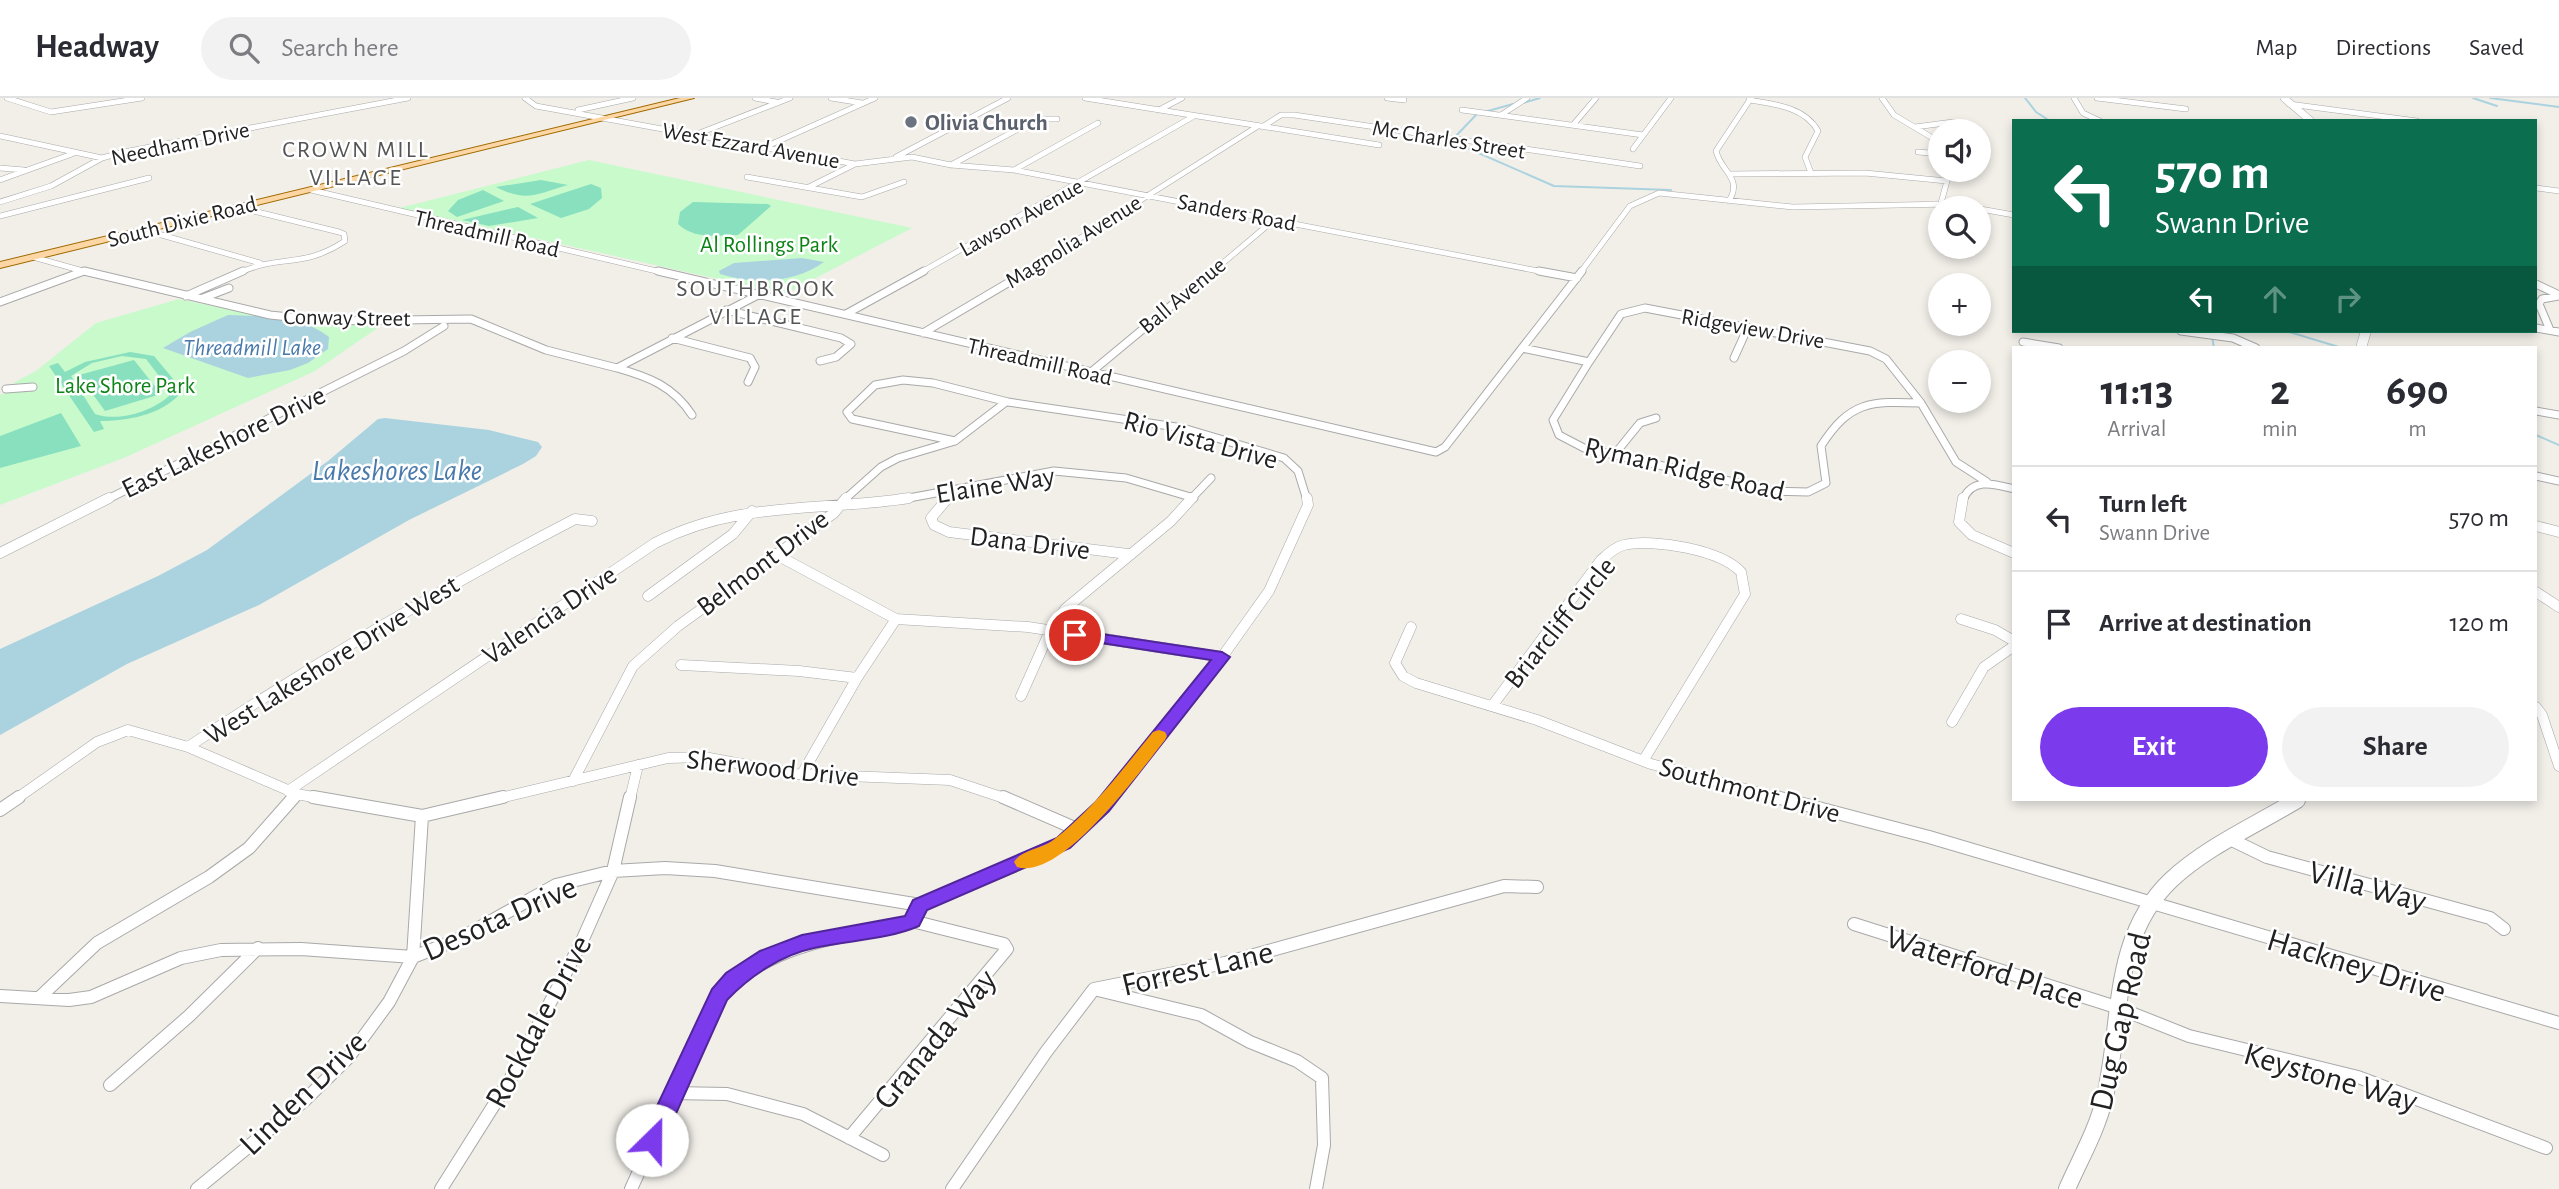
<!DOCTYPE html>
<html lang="en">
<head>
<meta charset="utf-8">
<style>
	:root { --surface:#fff; --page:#f2f2f3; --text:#2b2b33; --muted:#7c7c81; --line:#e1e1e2; --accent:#7c3aed }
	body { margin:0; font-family:"Alegreya Sans",sans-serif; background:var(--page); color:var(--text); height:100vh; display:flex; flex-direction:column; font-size:26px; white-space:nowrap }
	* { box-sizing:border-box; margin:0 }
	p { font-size:23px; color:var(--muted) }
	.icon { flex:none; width:38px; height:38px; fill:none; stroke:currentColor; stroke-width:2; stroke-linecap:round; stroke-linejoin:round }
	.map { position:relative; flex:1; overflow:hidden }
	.drawer { position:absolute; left:2012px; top:248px; width:525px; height:455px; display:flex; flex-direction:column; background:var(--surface); border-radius:0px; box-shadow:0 4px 10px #0003 }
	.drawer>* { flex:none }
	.top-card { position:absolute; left:2012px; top:21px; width:525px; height:214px; border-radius:0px; box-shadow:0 4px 10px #0003; background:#0b6e4f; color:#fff; overflow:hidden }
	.fabs { position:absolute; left:1928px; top:21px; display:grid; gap:14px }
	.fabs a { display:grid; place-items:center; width:63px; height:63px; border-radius:50%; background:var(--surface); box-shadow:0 4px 10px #0003; font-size:35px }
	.pin { position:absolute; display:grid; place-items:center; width:60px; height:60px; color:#fff; margin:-30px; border:4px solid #fff; border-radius:50%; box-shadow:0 2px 7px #0007 }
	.me { position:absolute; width:77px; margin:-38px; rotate:23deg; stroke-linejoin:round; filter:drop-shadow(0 0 5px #0008) }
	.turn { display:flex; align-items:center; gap:24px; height:147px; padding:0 28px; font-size:32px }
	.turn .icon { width:91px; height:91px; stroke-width:2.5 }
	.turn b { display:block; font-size:49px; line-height:60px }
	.lanes { display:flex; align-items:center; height:66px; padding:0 28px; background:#0003; justify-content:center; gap:35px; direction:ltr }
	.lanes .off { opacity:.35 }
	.eta { display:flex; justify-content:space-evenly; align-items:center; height:119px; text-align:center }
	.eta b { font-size:42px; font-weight:700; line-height:49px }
	.cta { display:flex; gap:14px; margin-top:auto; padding:14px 28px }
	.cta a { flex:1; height:80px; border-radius:42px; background:var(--accent); color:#fff; font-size:28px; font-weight:700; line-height:80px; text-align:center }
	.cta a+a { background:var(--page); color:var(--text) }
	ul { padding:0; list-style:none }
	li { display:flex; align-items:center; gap:21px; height:105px; padding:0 28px; border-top:2px solid var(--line) }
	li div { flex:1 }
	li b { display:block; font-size:26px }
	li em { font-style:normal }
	header { display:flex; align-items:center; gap:42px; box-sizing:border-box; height:98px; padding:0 35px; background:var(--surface); border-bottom:2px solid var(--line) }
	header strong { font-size:33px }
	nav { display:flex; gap:38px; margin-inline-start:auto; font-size:24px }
	.search { width:490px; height:63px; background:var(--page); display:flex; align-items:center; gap:18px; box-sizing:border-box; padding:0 24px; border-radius:38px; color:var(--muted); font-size:26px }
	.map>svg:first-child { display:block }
</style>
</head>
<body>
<header>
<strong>Headway</strong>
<div class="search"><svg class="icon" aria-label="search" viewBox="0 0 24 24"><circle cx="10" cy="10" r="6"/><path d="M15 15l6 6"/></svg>Search here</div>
<nav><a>Map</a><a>Directions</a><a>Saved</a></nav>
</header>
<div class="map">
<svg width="2559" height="1091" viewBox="0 0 2559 1091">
	<rect width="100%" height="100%" fill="#f2efe9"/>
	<path fill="#c8facc" d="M 589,62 L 912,130 L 785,196 L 399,110 Z
		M 179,201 C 247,216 313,226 382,227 L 315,273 L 126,359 L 0,407 L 0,297 L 20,287 L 13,285 L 36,273 L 96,225 Z"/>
	<path fill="#88e0be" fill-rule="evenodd" d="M 541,82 L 568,87 C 536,96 527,105 496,89 Z
		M 591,86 L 601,90 L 602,100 L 589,111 L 561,120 L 530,106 Z
		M 483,92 L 504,103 L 457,119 L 448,113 L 458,102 Z
		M 693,104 L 768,106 L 771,108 L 738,137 C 718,138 693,141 678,126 L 680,114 Z
		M 518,109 L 538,120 L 489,128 L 462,122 Z
		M 130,254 L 154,258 L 179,288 L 179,297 C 160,317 127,323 100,323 L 104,331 L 94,334 L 49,268 L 58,265 L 65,274 L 85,264 ZM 122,258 L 146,261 L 169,291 L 169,298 C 151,314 118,324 95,316 L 71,278 L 92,265 Z
		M 134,262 L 161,296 L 105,313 L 79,277 Z
		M 61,315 L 81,348 L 0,370 L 0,338 Z"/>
	<path fill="#aad3df" d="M 802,160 L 824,164 C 795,185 755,187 720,176 L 719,173 L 734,165 Z
		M 228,217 C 260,218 304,218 329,239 L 328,251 L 308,265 L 290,272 L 248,280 L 163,250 L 190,234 Z
		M 385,320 L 489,332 L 538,344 L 542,349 L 536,358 L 523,366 L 409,422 L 259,507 L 127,566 L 0,637 L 0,551 L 158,478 L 207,452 L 328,363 L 378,321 Z"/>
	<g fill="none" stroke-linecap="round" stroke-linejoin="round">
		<path stroke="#aad3df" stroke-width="2" d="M 2025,0 L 2036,14 L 2050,23
			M 2473,0 L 2497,8
			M 2490,0 L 2559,9
			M 1523,5 L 1540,0
			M 1513,6 L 1477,16 L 1451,43 L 1554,88 L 1671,92
			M 2211,233 L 2214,250
			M 2286,233 L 2342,250
			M 2536,337 L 2559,347"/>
		<g stroke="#a9a9a9" stroke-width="6">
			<path id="minor-far3" d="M 7,0 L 51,14 L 142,0
				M 525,0 L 536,8 L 855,66 L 912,59 L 951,67 L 1014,72 L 1549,175
				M 755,0 L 776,4
				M 831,0 L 862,5
				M 1085,0 L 1379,47
				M 1387,0 L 1404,2
				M 1882,0 L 1894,17 L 1941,45
				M 2074,0 L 2083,15 L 2100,23
				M 2097,0 L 2186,11
				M 1749,2 C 1774,6 1805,9 1818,33 L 1805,59 L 1811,75
				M 2289,6 L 2417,23
				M 578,12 L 633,0
				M 1159,12 L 1182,0
				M 1462,12 L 1643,37
				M 1501,17 L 1527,0
				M 1573,27 L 1596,0
				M 1262,29 L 1281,17 L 1294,17 L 1640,68
				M 1915,29 L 1953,24
				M 697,36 L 790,0
				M 0,38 L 102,60
				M 765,49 L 875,0
				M 1633,51 L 1671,0
				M 1918,54 L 1941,56
				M 896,59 L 1008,0
				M 951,67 L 1037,21 L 1057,21
				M 0,70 L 24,72
				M 1014,72 L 1098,25
				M 1729,76 L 1865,75 L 1947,83
				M 747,79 L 862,99 L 904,84
				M 0,82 L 72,56
				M 809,89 L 855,66
				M 2536,90 L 2559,93
				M 311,92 L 665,175
				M 1729,103 C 1743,80 1721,74 1716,53 L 1751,0
				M 0,104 L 51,88 L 102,60 L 124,54 L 408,0
				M 1941,105 L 1950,72
				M 237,109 L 339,134 L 344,136 L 345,143 C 303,171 279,156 239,175
				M 0,118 L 149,80
				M 144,132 L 260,165
				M 33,159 L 90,175
				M 80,175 L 84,173
				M 920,175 L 1194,18
				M 1025,175 L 1258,28
				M 1211,175 L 1275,121
				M 1580,175 L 1630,108 L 1659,95 L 1793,109 L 1952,106 L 2014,117"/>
		</g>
		<g stroke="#a9a9a9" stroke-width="9">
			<path id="minor-far2" d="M 84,173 L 270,217 L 328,223 L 471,221 L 546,252 L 617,270 L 760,196
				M 658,173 L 1436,354 L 1445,349 L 1582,173
				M 1539,173 L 1577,180
				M 2536,186 L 2559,197
				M 186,198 L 243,173
				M 203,200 L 229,190
				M 0,204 L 84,173
				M 726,212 L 841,240 L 851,246 L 836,259 L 820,263
				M 846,216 L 924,173
				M 2536,230 L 2559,234
				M 2550,232 L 2539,206 L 2542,201 L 2559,198
				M 2181,233 L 2233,240 L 2256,250
				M 923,235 L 1028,173
				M 672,240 L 750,260 L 755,269 L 748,284
				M 2023,244 L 2059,250
				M 1522,250 L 1589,264 L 1553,322 L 1559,337 L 1584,350 L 1773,393 L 1808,394 L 1826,385 L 1821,348 C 1850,303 1870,303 1921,305 L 1956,364 L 1987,384
				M 1734,260 L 1748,229
				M 1589,264 L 1621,216 L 1645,210 L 1870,253 L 1886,261 L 1921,305
				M 617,270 C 649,279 673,288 692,317
				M 1090,275 L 1213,173
				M 6,291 L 33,289
				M 2536,313 L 2559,317
				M 955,343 L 852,321 L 847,314 L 875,287 L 903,282 L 933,285 L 1008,304 L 1183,330 L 1284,360 L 1298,373 L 1307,402
				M 1614,357 L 1640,325 L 1656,320
				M 2536,378 L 2559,383
				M 106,402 L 404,253 L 444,228
				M 844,402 L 881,369 L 898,360 L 955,343 L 1006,304
				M 898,402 L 1054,373 L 1126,380 L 1194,400
				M 946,402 L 953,394
				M 1190,402 L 1211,380
				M 1963,402 C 1972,379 1994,386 2014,391"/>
		</g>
		<g stroke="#a9a9a9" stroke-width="11">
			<path id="minor-far1" d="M 948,400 L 931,420 L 934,427 L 949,434 L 1128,456
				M 1963,400 L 1959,424 L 1972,437 L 2014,455
				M 2536,428 L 2559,434
				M 0,455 L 109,400
				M 775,456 L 896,521 L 857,580 L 802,676
				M 2536,494 L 2559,509
				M 648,498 L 733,436 L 752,413
				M 896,521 L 1028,529 L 1222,559
				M 1961,521 L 1995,532 L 2014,543
				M 1411,529 L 1395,565 L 1403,578 L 1416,585 L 1537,622 L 1651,666 L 1783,701
				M 681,567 L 799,573 L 857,580
				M 1021,598 L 1050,533 L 1065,511 L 1171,423 L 1192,400
				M 1492,608 L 1601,462 C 1608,456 1615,449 1624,447 C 1653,440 1721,452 1741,474 L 1745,496 L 1643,663
				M 2536,609 L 2542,617 L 2559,668
				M 1952,624 L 1984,569 L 2014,548
				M 188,649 C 313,566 442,490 575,421 L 592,423
				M 573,683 L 633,568 L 678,528 L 834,415 L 846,400
				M 288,693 L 655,445 C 739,402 819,414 909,400
				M 16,701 L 97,644 L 128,632 L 188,649 L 297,696 L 323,701
				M 293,701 L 297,696
				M 496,701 L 668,660 L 704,659 L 795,676 L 950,682 L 1007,701
				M 630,701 L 638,667
				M 1109,701 L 1222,559 L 1269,493 L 1308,407 L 1307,400"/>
		</g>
		<g stroke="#a9a9a9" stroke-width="14">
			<path id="minor" d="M 1003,699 L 1079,732
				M 1776,699 L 1929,739 L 2559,925
				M 0,712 L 19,699
				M 422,718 L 503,699
				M 2232,742 L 2267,759 L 2490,820 L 2504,831
				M 1854,826 L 2116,909 L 2189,938 L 2358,979 L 2546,1050
				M 1098,892 L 1201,917 L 1250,944 L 1297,963 L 1322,980 L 1324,1047 L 1316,1091
				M 0,898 L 69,902 L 91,899 L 181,860 L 221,852 L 301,851 L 413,859 L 459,841 L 556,787 L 613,773 L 665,770 L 715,773 L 920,807
				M 40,899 L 97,845 L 209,779 L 249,750 L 294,699
				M 110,987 L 189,918 L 258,850
				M 672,995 L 727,996 L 803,1016 L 883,1057
				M 849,1040 L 1007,851 L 1004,846 L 912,823
				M 197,1091 L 305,1002 L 348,960 L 389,904 L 413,859 L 422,718 L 313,699
				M 441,1091 L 511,980 L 582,843 L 613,773 L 630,699
				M 631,1091 L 719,897 C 757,862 798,846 849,837 C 870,833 892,831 912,823 L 920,807 L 1054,751 L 1110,699
				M 952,1091 L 1046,954 L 1094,891 L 1225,865 L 1504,788 L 1537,789"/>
		</g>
		<g stroke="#a9a9a9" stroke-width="8">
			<path id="tertiary-far2" d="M 2284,0 L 2311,23"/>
		</g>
		<g stroke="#a9a9a9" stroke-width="11">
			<path id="tertiary-far1" d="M 2361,250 L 2366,233"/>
		</g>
		<g stroke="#a9a9a9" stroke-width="18">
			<path id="tertiary" d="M 2067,1091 C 2079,1063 2097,1032 2104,1002 C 2123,928 2109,841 2171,782 C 2206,749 2256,727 2297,702"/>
		</g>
		<g stroke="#a06b00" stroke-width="2">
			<path id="primary" d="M 680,0 L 694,0 L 0,170 L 0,164 Z"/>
		</g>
		<use href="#minor-far3" stroke="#fff" stroke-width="5"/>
		<use href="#minor-far2" stroke="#fff" stroke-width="7"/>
		<use href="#minor-far1" stroke="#fff" stroke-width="10"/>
		<use href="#minor" stroke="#fff" stroke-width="12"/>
		<use href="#tertiary-far2" stroke="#fff" stroke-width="7"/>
		<use href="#tertiary-far1" stroke="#fff" stroke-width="10"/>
		<use href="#tertiary" stroke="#fff" stroke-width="16"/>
		<use href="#primary" fill="#fcd6a4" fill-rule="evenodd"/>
	</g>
	<path fill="#7c3aed" stroke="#51269a" stroke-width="2" d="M 1075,532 L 1222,554 L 1230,559 L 1109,713 L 1070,750 L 927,812 L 919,828 C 886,842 849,842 814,850 C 781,857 750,878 727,902 L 661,1049 L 652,1052 L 644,1049 L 641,1042 L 712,891 L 726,875 L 760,853 L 802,837 L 905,818 L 913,802 L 1057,740 L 1096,704 L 1211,562 L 1069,540 L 1067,537 Z"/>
	<path fill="#f59e0b" d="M 1159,632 L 1165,634 L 1167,638 L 1165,642 C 1140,673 1062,783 1017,769 L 1014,764 C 1021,752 1041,751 1052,743 C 1092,713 1121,673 1153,634 Z"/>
	<circle fill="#6b7280" stroke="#fff" stroke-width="2.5" cx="911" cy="24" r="7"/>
	<g text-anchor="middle" stroke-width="5" stroke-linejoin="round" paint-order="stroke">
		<g font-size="23" font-weight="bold" fill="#5b616d" stroke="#fff" text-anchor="start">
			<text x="925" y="32">Olivia Church</text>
		</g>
		<g font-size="23" fill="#222" stroke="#fff">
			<text transform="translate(1449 41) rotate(9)" y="8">Mc Charles Street</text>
			<text transform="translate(180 45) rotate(-12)" y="8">Needham Drive</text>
			<text transform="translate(751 47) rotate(10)" y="8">West Ezzard Avenue</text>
			<text transform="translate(1237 114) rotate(11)" y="8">Sanders Road</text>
			<text transform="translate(1021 119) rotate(-29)" y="8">Lawson Avenue</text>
			<text transform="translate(182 123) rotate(-14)" y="8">South Dixie Road</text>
			<text transform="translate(487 135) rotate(13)" y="8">Threadmill Road</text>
			<text transform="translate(1073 143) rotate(-32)" y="8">Magnolia Avenue</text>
			<text transform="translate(1182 197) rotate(-40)" y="8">Ball Avenue</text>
			<text transform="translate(347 219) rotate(1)" y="8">Conway Street</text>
			<text transform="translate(1753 230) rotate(10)" y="8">Ridgeview Drive</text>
			<text transform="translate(1040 263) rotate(13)" y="8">Threadmill Road</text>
		</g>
		<g font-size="23" fill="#0c8416" stroke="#fff">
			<text x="769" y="154">Al Rollings Park</text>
			<text x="125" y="295">Lake Shore Park</text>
		</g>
		<g font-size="24" letter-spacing="2" fill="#555" stroke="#fff">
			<text x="356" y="59">CROWN MILL<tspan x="356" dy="28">VILLAGE</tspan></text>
			<text x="756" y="198">SOUTHBROOK<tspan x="756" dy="28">VILLAGE</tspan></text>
		</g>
		<g font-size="24" font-style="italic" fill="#4a7aab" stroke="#fff">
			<text x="252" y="257">Threadmill Lake</text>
		</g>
		<g font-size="28" fill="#222" stroke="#fff">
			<text transform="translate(1201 341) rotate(15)" y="10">Rio Vista Drive</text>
			<text transform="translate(223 343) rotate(-26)" y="10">East Lakeshore Drive</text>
			<text transform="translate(1685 370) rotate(13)" y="10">Ryman Ridge Road</text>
			<text transform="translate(995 386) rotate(-9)" y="10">Elaine Way</text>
			<text transform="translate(1030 444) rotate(7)" y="10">Dana Drive</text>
			<text transform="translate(762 464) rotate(-37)" y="10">Belmont Drive</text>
			<text transform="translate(549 516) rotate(-34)" y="10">Valencia Drive</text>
			<text transform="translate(1559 524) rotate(-51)" y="10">Briarcliff Circle</text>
			<text transform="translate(331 561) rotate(-32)" y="10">West Lakeshore Drive West</text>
			<text transform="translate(773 669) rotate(6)" y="10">Sherwood Drive</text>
			<text transform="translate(1750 691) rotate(15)" y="10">Southmont Drive</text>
		</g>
		<g font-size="30" font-style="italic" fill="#4a7aab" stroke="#fff">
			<text x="397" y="382">Lakeshores Lake</text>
		</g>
		<g font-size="33" fill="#222" stroke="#fff">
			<text transform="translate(2368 787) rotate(15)" y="12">Villa Way</text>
			<text transform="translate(499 819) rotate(-24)" y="12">Desota Drive</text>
			<text transform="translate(2357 866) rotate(17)" y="12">Hackney Drive</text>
			<text transform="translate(1985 868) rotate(18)" y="12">Waterford Place</text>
			<text transform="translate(1197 869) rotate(-13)" y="12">Forrest Lane</text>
			<text transform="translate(537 923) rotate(-62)" y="12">Rockdale Drive</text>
			<text transform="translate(2119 923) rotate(-77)" y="12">Dug Gap Road</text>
			<text transform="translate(934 940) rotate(-50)" y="12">Granada Way</text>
			<text transform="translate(2331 978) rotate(16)" y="12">Keystone Way</text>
			<text transform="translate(302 994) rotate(-44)" y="12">Linden Drive</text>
		</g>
	</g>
</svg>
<div class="fabs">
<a><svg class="icon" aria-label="sound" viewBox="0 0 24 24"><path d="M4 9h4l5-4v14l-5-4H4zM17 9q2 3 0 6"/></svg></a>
<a><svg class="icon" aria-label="search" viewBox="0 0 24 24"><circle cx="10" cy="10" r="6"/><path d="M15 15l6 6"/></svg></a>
<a>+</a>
<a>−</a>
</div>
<div class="pin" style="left:1075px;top:537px;background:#d93025"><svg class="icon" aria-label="arrive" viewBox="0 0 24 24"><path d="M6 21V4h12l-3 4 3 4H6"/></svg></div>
<svg class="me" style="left:652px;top:1042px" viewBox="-20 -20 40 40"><circle r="19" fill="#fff"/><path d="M0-13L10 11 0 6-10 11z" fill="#7c3aed"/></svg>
<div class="top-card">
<div class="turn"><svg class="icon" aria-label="left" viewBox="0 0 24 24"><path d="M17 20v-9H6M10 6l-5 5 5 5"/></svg><div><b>570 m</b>Swann Drive</div></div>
<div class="lanes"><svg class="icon" aria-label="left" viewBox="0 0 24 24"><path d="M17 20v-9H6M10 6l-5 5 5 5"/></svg><svg class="icon off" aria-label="ahead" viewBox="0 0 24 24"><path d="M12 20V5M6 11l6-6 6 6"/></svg><svg class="icon off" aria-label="right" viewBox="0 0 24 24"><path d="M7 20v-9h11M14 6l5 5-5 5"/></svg></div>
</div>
<section class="drawer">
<div class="eta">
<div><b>11:13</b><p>Arrival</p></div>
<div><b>2</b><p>min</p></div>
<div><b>690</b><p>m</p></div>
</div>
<ul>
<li><svg class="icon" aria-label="left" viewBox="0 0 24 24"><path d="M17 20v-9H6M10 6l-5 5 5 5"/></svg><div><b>Turn left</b><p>Swann Drive</p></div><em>570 m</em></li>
<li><svg class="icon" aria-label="arrive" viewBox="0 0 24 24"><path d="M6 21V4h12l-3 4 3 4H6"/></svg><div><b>Arrive at destination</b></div><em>120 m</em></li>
</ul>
<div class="cta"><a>Exit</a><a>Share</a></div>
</section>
</div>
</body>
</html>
